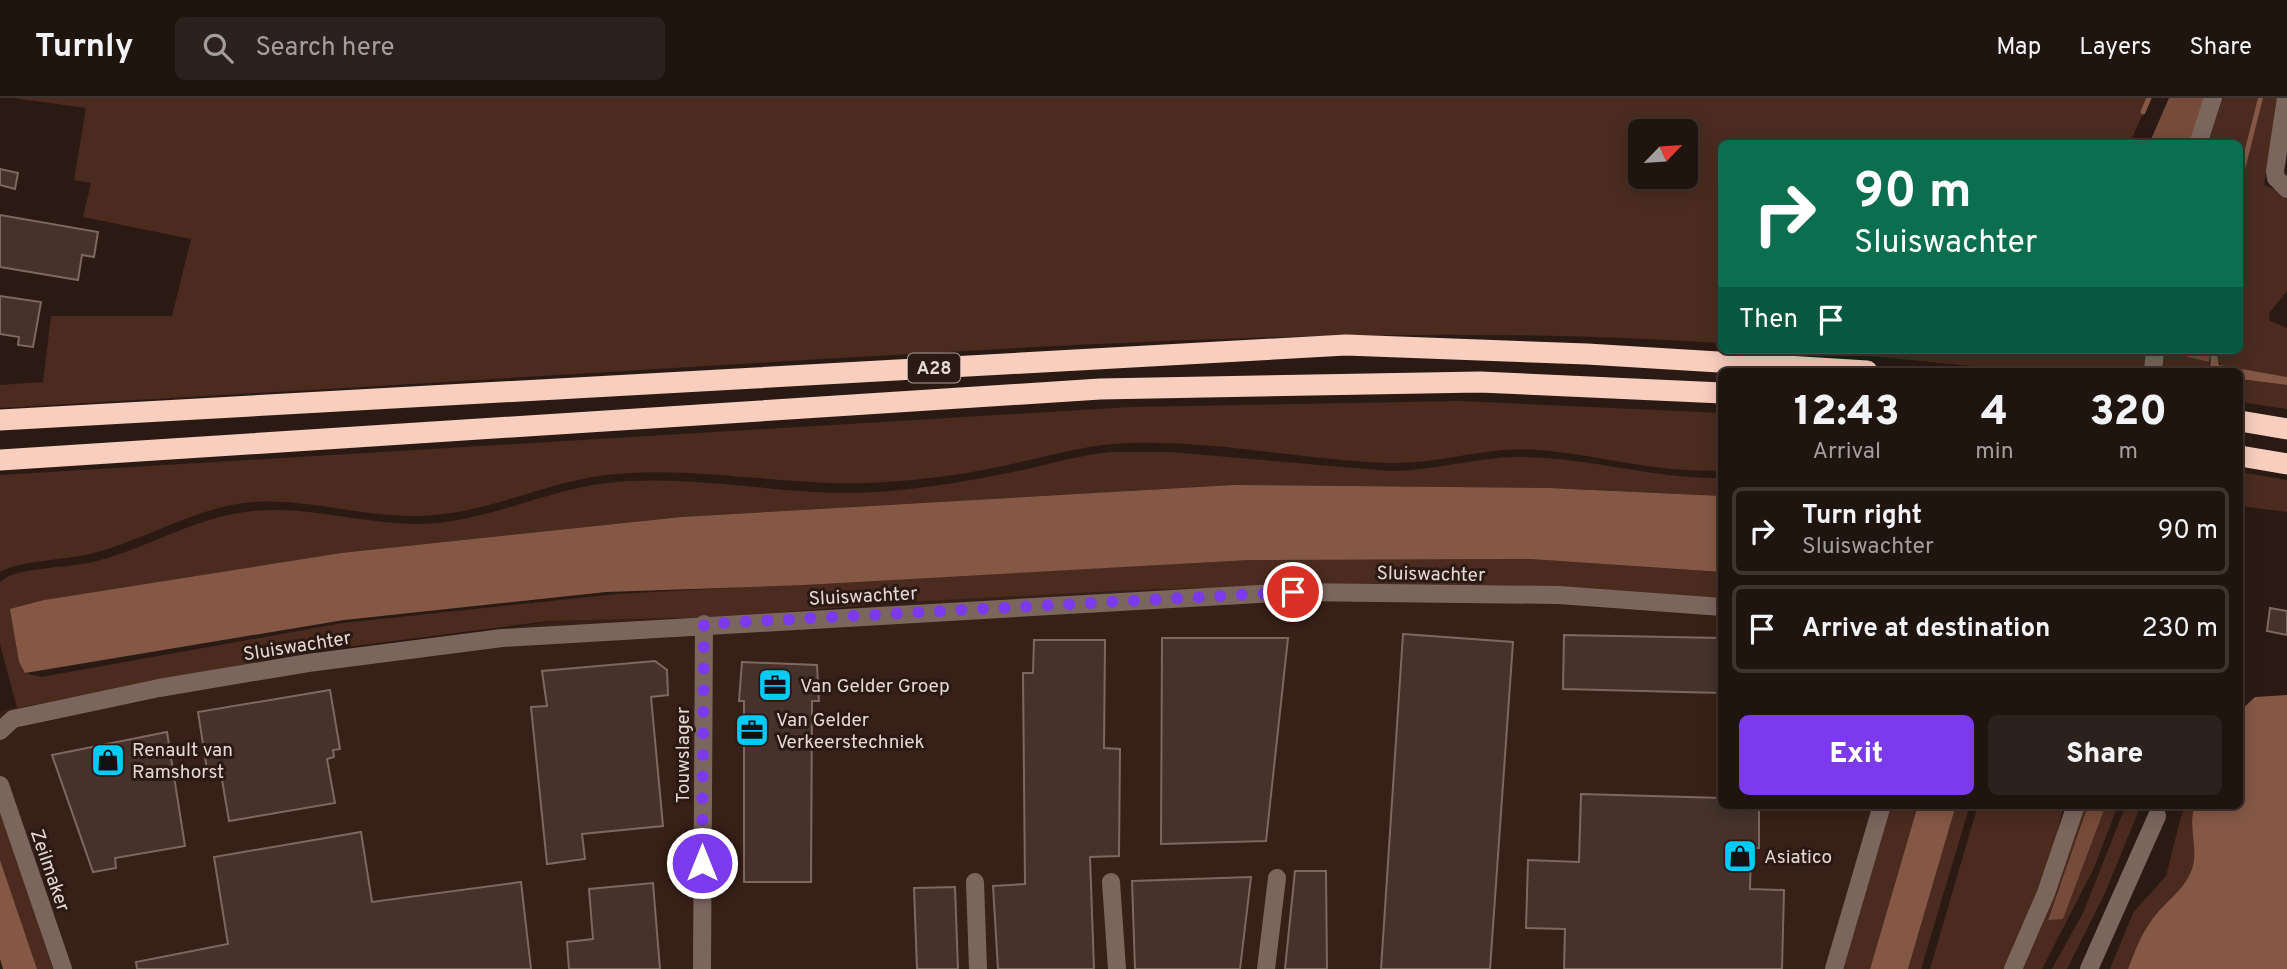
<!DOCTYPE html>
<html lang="en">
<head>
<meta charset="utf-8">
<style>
	:root { --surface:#20140f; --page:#2d211d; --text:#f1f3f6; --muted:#a29e9e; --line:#3d332f; --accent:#7c3aed }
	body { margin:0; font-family:Overpass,sans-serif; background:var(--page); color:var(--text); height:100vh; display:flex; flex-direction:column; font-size:26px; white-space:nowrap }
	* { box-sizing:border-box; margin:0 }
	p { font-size:23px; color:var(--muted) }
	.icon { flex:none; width:38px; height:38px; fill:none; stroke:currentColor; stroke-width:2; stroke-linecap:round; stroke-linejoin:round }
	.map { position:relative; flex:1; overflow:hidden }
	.drawer { position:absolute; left:1718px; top:270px; width:525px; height:441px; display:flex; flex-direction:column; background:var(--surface); border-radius:10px; box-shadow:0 4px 18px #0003,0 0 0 2px var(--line) }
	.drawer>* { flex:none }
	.hud { position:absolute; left:1718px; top:42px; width:525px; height:214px; border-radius:10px; box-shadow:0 4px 18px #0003,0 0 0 2px var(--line); background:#0b6e4f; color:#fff; overflow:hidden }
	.needle { width:46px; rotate:65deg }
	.buttons { position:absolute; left:1628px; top:21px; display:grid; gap:14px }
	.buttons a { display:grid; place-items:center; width:70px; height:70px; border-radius:10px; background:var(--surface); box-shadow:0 4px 18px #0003,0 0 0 2px var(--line); font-size:35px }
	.pin { position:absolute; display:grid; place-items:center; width:60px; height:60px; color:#fff; margin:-30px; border:4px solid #fff; border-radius:50%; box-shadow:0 2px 7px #0007 }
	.me { position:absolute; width:77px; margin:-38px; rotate:0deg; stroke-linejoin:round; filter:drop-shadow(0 0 5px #0008) }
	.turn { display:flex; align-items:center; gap:24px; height:147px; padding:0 21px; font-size:32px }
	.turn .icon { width:91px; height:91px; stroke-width:2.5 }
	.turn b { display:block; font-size:49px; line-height:60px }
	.then { display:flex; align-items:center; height:66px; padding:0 21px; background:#0003; gap:14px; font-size:26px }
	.eta { display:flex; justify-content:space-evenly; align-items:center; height:119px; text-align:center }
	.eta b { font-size:42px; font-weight:800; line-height:49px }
	.action { display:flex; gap:14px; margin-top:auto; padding:14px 21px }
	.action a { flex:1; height:80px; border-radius:10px; background:var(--accent); color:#fff; font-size:28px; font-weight:800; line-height:80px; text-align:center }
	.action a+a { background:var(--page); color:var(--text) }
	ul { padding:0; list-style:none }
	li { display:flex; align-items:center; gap:21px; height:88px; margin:0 14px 10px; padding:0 7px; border:4px solid var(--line); border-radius:10px }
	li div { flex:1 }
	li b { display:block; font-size:26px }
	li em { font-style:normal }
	header { display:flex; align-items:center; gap:42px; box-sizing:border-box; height:98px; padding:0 35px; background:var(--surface); border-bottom:2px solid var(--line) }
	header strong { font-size:33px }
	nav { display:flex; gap:38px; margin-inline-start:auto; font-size:24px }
	.search { width:490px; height:63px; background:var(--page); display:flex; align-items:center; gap:18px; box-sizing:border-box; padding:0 24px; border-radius:10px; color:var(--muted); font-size:26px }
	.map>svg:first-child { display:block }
</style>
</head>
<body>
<header>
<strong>Turnly</strong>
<div class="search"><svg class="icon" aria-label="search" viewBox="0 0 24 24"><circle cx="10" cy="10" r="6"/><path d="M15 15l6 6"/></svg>Search here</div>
<nav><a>Map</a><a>Layers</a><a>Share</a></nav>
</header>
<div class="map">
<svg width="2287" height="871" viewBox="0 0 2287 871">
	<rect width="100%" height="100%" fill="#2b1a14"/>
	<path fill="#372017" d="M 1122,482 L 1722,486 L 1722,707 L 1905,707 L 1861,871 L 29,871 L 0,782 L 0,613 L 48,601 L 553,523 L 764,519 Z"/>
	<path fill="#4b2b1f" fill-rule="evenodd" d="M 13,0 L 2150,0 L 2132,40 L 2147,45 L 1722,46 L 1722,245 C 1427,226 1133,243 839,260 C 559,277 280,294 0,310 L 0,287 L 43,284 L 51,218 L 172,218 L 191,141 L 83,119 L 91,85 L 74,82 L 86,10 ZM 1640,33 L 1685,33 L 1685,79 L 1640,79 Z
		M 2223,0 L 2258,0 L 2240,70 L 2240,46 L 2207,46 Z
		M 2263,0 L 2279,0 L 2264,87 L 2287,97 L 2287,193 L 2269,215 L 2270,223 L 2287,230 L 2287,279 L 2222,268 L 2216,260 L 2216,252 L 2240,252 L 2240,92 Z
		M 1808,252 L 2148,252 L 2146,273 L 2022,273 Z
		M 2163,253 L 2209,264 L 2210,273 L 2159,273 Z
		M 2240,281 L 2287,287 L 2287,311 L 2240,304 Z
		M 1461,303 L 1722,315 L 1722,372 C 1660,376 1601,357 1539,352 C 1489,347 1441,366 1391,365 C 1304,362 1216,342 1129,345 C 1093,346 1060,355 1025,363 C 980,374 933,381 886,384 C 793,391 697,366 606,377 C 548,384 494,412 435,417 C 374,423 314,400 252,404 C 195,409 148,441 94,455 C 65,463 25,461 0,474 L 0,377 L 1131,309 Z
		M 1111,354 L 1170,354 L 1390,373 C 1435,373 1479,358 1524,359 C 1591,360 1655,381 1722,380 L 1722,398 L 1549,390 L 1233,387 L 681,419 L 341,455 L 44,502 L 16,546 L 19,564 L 25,575 L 41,579 L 343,525 L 617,496 L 1250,462 L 1530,461 L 1722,474 L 1722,500 L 1442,487 L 1155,491 L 905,504 L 727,519 L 548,523 L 308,554 L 17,610 L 0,546 L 0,484 L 9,478 C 30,469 71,470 97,463 C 160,446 206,411 275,412 C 329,412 382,430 437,425 C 496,419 549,392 607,385 C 686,376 766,394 844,395 C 904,395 965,384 1023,372 C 1053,365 1081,357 1111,354 Z
		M 2240,374 L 2287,382 L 2287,414 L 2240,408 Z
		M 1891,707 L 1918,707 L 1870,871 L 1843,871 Z
		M 1956,707 L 1970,707 L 1921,871 L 1908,871 Z
		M 1978,707 L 2064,707 L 2051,759 L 2007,871 L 1930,871 Z
		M 2081,707 L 2088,707 L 2048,821 L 2063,821 L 2106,707 L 2118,707 L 2094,770 L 2042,871 L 2020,871 Z
		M 2126,707 L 2141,707 L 2105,795 L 2067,871 L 2052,871 L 2083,815 Z
		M 2184,707 L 2195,707 C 2187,728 2199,751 2192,771 C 2185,790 2171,799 2158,814 C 2143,831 2136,850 2128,871 L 2110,871 L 2133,815 L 2166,778 Z
		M 0,711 L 53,871 L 37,871 L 0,762 Z"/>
	<path fill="#764b3a" d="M 2169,0 L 2207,0 L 2192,45 L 2149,46 Z
		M 2163,252 L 2211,252 L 2209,264 L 2163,253 Z
		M 2088,707 L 2106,707 L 2063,821 L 2048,822 Z"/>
	<path fill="#855846" d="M 2258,0 L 2263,0 L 2240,92 L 2240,70 Z
		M 2211,252 L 2216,252 L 2219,267 L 2287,279 L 2287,287 L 2240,281 L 2240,273 L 2210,273 Z
		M 1233,387 L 1549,390 L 1722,398 L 1722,474 L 1530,461 L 1250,462 L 803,487 L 606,494 L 344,522 L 25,575 L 19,564 L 10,511 L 44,502 L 341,455 L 681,419 Z
		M 2287,597 L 2287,871 L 2128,871 C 2136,850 2143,831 2158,814 C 2171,799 2185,790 2192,771 C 2199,751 2187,728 2195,707 L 2240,707 L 2240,613 L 2255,599 Z
		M 1918,707 L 1956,707 L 1908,871 L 1870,871 Z
		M 0,762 L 37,871 L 3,871 L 0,861 Z"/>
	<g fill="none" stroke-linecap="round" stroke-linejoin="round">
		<path stroke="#855846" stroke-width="5" d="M 2143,14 L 2149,0
			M 2099,253 L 2099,252"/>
	</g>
	<path fill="#44322b" stroke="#7d6860" stroke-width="2" d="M 0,71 L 18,75 L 15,91 L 0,87 Z
		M 0,117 L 98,134 L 94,159 L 82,157 L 78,182 L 0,169 Z
		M 0,198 L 41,204 L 33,249 L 18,247 L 19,239 L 0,236 Z
		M 2270,510 L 2287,513 L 2287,537 L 2267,533 Z
		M 1403,536 L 1513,544 L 1490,871 L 1381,871 Z
		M 1564,537 L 1722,540 L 1721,595 L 1563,591 Z
		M 1162,540 L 1288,540 L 1266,743 L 1161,746 Z
		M 1034,542 L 1105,542 L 1104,650 L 1120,651 L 1119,758 L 1090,759 L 1094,871 L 998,871 L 993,788 L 1025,786 L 1023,575 L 1033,575 Z
		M 655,563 L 667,572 L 668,597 L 651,599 L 663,728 L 582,736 L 585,761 L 547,766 L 531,609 L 547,608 L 542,573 Z
		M 742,564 L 817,567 L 819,603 L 812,603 L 811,784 L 744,784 L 744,603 L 739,603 Z
		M 330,592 L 340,651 L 333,652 L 334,659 L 327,661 L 335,705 L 229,723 L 220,670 L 207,672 L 198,614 Z
		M 167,634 L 185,748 L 115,760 L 116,770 L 93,774 L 52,657 Z
		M 1581,696 L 1722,700 L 1722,707 L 1759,707 L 1759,750 L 1751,750 L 1750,791 L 1784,792 L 1782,871 L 1564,871 L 1565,831 L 1526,830 L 1528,762 L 1579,764 Z
		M 361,734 L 372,804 L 521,784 L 531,871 L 137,871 L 136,864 L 228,846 L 214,759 Z
		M 1295,773 L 1326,773 L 1327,871 L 1285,871 Z
		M 1251,779 L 1240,871 L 1135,871 L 1132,783 Z
		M 653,785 L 660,871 L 569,871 L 567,844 L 593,841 L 589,791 Z
		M 955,789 L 958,871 L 917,871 L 914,790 Z"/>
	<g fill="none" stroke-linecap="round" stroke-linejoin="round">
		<path stroke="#7b665e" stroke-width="18" d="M 2286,0 L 2275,73 L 2276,80 L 2287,91
			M 2198,46 L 2213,0
			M 2153,273 L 2155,252
			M 0,633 L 13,621 L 159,590 L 308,565 L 502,540 L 1293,494 L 1559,497 L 1722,509
			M 0,687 L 63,871
			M 975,784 L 978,871
			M 1111,784 L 1117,871
			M 702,871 L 704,526
			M 1266,871 L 1277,780
			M 1834,871 L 1882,707
			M 2013,871 L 2046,795 L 2076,707
			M 2089,871 L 2157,718"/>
		<path stroke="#f8cebe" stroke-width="21" d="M 0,322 L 1346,247 L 1587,256 L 1867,273
			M 2240,323 L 2287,331
			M 2240,358 L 2287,366
			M 0,362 L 1100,291 L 1480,284 L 1722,295"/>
	</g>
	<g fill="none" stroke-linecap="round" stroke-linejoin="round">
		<path stroke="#7c3aed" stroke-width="12" stroke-dasharray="0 21.6" d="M 702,765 L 704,526 L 1293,494"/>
	</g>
	<defs>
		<g id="office-square" transform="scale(1.75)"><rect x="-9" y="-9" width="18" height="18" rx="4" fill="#03cbf9" stroke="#2b1a14"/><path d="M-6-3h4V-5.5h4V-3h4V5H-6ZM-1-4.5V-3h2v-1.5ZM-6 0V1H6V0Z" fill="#111"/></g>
		<g id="shop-square" transform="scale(1.75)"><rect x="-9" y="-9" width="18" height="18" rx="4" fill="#03cbf9" stroke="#2b1a14"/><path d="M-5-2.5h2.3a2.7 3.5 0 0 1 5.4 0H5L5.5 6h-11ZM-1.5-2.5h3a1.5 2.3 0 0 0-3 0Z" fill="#111"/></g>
	</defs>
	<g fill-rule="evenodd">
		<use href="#office-square" x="775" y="587"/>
		<use href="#office-square" x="752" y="632"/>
		<use href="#shop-square" x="108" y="662"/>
		<use href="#shop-square" x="1740" y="758"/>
	</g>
	<g text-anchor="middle" stroke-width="6" stroke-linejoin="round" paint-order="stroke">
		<rect fill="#2b1a14" stroke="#ada09a" stroke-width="2" x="908" y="255.5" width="52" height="29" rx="5"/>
		<g font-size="18" font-weight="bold" fill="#e5d9d4">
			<text x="934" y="276">A28</text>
		</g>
		<g font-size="19" fill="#e5d9d4" stroke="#2b1a14">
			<text transform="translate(1431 475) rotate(1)" y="7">Sluiswachter</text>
			<text transform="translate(863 497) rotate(-3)" y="7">Sluiswachter</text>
			<text transform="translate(297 547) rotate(-9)" y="7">Sluiswachter</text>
			<text transform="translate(682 657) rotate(-90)" y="7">Touwslager</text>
			<text transform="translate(51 772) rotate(71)" y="7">Zeilmaker</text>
		</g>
		<g font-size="19" fill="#e5d9d4" stroke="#2b1a14" text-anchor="start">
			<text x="800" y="594">Van Gelder Groep</text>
			<text x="776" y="628">Van Gelder<tspan x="776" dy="22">Verkeerstechniek</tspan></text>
			<text x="132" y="658">Renault van<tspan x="132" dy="22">Ramshorst</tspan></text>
			<text x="1764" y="765">Asiatico</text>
		</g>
	</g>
</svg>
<div class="buttons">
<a><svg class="needle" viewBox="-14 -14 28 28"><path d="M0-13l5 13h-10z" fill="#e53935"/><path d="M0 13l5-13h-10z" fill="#a29e9e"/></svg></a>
</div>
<div class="pin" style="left:1293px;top:494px;background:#d93025"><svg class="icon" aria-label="arrive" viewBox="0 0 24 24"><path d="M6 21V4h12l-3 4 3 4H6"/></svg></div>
<svg class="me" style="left:702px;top:765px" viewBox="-20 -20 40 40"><circle r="17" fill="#7c3aed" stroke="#fff" stroke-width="3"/><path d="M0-11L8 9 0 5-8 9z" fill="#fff"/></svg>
<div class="hud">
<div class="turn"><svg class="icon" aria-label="right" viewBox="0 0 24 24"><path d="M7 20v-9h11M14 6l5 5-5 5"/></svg><div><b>90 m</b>Sluiswachter</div></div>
<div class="then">Then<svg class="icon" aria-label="arrive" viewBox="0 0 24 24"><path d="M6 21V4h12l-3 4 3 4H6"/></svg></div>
</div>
<section class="drawer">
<div class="eta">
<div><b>12:43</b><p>Arrival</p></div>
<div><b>4</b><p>min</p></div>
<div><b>320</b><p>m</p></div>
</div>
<ul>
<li><svg class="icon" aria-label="right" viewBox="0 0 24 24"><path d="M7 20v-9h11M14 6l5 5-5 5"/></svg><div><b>Turn right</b><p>Sluiswachter</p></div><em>90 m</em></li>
<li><svg class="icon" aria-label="arrive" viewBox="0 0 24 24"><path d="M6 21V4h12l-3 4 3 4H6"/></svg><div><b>Arrive at destination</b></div><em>230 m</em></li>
</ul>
<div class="action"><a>Exit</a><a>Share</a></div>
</section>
</div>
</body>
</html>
